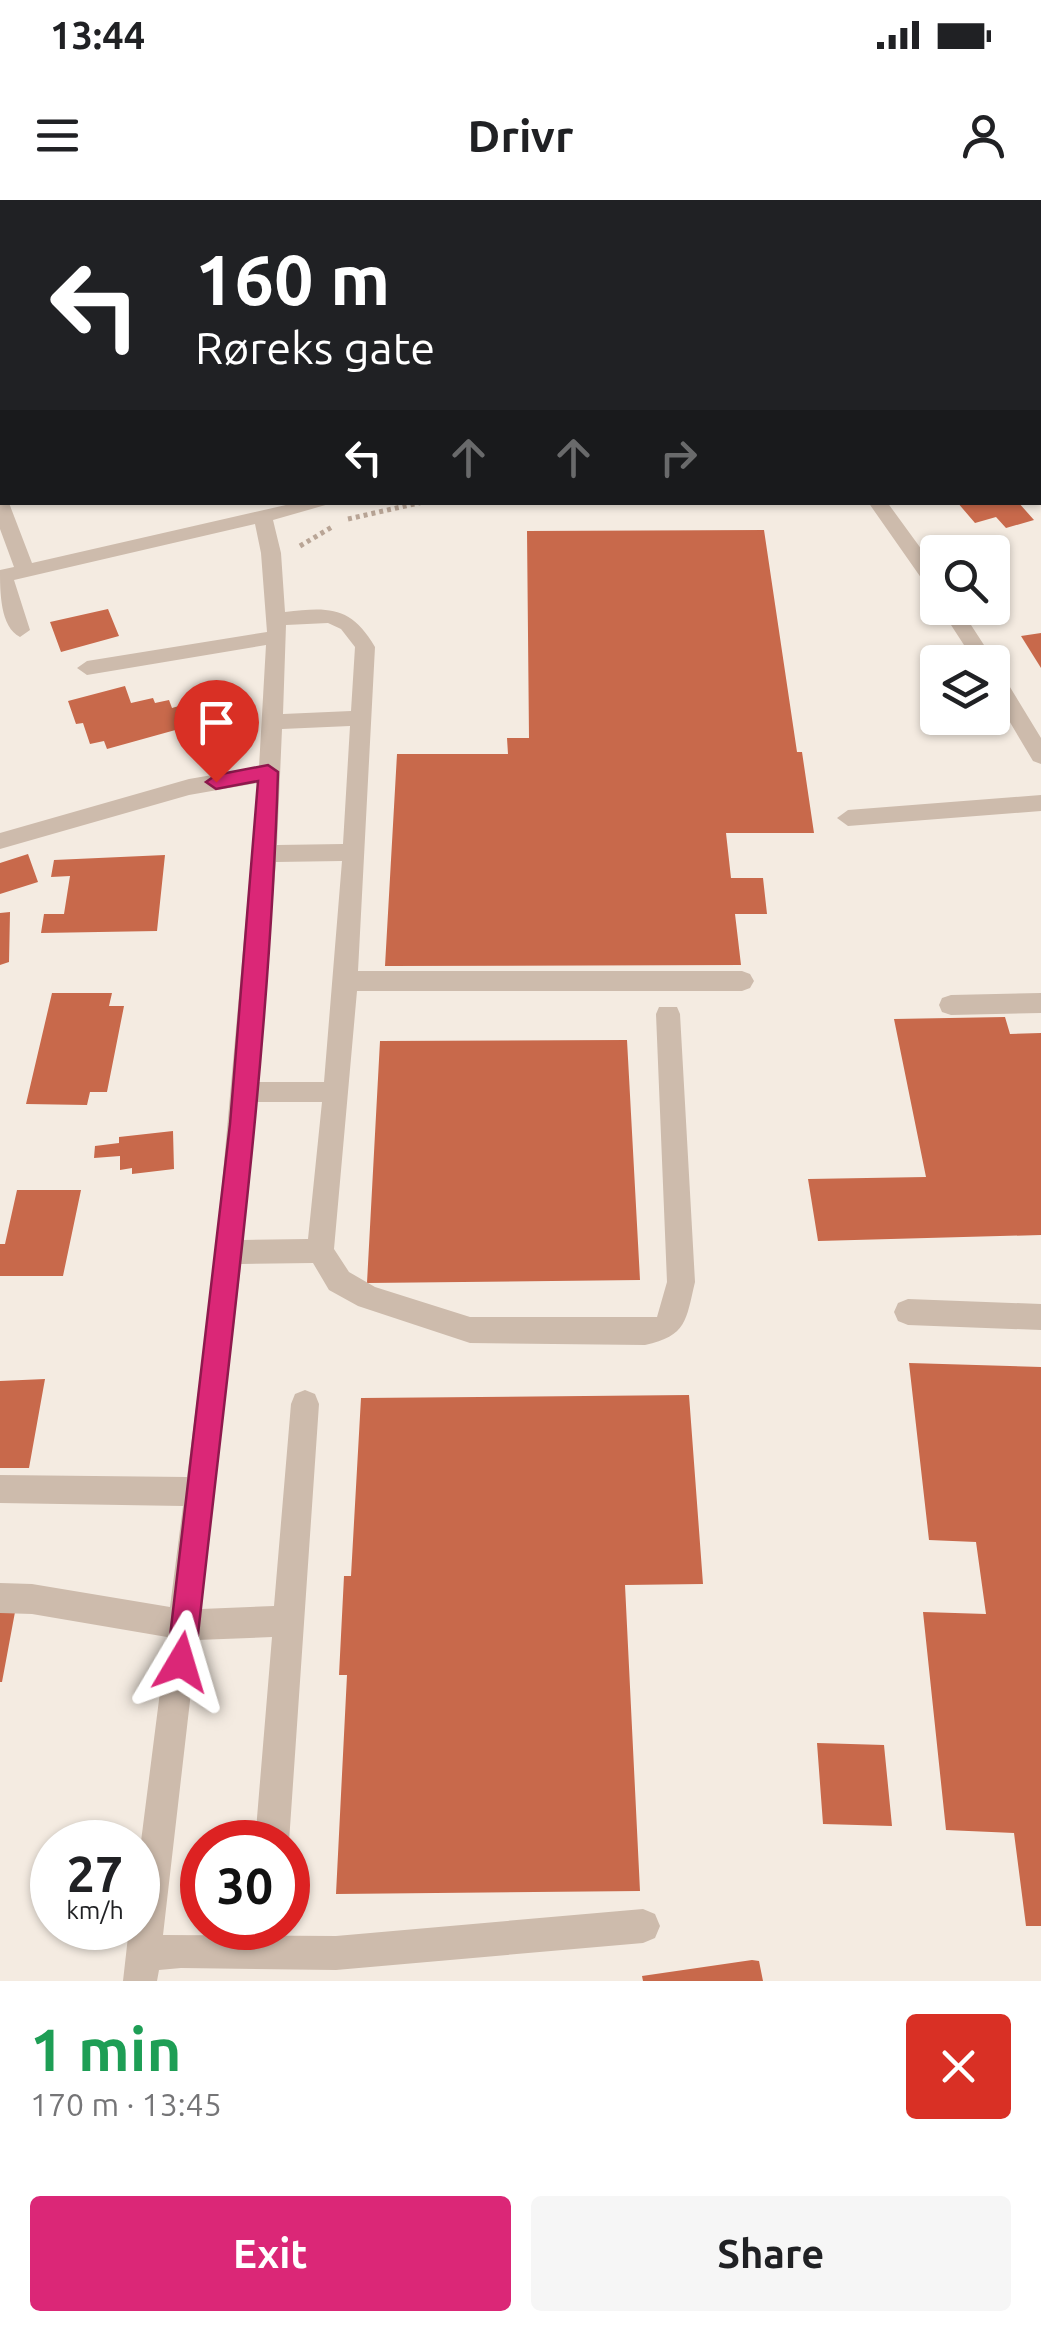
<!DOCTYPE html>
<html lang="en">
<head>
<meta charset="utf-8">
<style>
	:root { --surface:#fff; --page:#f6f6f6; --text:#202124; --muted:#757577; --accent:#db2777 }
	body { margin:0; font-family:Ubuntu,sans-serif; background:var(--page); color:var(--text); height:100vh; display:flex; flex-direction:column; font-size:38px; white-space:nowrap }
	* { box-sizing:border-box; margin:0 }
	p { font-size:32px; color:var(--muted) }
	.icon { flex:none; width:55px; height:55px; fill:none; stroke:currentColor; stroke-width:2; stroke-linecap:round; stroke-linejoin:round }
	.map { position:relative; height:1781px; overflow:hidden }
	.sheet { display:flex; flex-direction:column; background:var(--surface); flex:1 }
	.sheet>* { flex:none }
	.hud { position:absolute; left:0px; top:0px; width:1042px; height:305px; box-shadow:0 2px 8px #0004; background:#202124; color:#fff; overflow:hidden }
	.tools { position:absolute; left:920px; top:335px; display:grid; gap:20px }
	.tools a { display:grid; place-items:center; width:90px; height:90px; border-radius:10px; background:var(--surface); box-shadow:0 2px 8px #0004; font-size:50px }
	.speed { position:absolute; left:30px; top:1620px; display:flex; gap:20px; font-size:50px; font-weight:700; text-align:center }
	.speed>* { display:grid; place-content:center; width:130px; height:130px; border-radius:50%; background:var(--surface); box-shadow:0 2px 8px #0004; line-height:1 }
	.speed small { font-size:25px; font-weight:400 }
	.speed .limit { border:15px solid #d22; background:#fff; color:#111 }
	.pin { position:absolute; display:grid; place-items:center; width:85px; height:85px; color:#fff; margin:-102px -42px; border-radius:50% 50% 50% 0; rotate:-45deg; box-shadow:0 0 10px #0007 }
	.pin .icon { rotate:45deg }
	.me { position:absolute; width:110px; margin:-55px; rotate:7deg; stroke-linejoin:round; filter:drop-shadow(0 0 8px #0008) }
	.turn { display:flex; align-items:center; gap:35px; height:210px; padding:0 30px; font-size:45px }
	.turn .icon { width:130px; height:130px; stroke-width:2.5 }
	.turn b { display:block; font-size:70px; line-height:85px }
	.lanes { display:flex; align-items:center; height:95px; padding:0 30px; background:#0003; justify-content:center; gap:50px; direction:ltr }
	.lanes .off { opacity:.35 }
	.round { display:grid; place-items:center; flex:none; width:105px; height:105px; border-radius:10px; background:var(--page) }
	.head { display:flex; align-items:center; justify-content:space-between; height:170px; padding:0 30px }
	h1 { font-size:60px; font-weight:700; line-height:75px; color:#1e9e55 }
	.action { display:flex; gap:20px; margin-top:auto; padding:20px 30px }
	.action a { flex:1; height:115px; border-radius:10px; background:var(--accent); color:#fff; font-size:40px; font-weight:700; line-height:115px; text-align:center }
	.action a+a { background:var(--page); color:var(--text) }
	.status { display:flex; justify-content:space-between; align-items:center; height:70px; padding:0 50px; background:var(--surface); direction:ltr }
	.status svg { height:28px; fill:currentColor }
	header { display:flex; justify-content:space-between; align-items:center; height:130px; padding:0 30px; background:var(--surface); font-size:45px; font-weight:700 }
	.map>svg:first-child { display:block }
</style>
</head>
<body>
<div class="status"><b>13:44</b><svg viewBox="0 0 49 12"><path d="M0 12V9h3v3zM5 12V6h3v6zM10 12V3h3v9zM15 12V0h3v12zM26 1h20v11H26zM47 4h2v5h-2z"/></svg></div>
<header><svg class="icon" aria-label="menu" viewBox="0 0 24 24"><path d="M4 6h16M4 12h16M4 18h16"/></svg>Drivr<svg class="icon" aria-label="person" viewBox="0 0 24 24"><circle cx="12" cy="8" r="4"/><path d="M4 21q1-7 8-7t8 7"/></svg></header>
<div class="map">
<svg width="1041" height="1781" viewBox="0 0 1041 1781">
	<rect width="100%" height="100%" fill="#f4ebe1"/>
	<path fill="#c8694b" d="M 957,302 L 1018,302 L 1034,320 L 1006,328 L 996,317 L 975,323 Z
		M 764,330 L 797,552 L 802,552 L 814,633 L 726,633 L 731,678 L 763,678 L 767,714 L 735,714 L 741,765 L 385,766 L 397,554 L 508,554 L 507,538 L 529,538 L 527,331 Z
		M 108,409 L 119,436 L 61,452 L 50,422 Z
		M 1041,433 L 1041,468 L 1021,436 Z
		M 125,486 L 131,503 L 153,498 L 155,503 L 169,500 L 172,508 L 189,503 L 197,524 L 107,549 L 104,541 L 90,544 L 83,523 L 76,524 L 68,501 Z
		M 28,654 L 38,682 L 0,694 L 0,663 Z
		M 165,655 L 157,731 L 41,733 L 44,714 L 64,714 L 70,676 L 51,677 L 54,660 Z
		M 10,712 L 9,762 L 0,765 L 0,713 Z
		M 52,793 L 112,793 L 109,806 L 124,806 L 107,892 L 90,892 L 87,905 L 26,904 Z
		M 1005,817 L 1010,834 L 1041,833 L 1041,1035 L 818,1041 L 808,979 L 926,977 L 894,819 Z
		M 627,840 L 640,1080 L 367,1083 L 380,841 Z
		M 173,931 L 174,969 L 132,974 L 132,968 L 120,970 L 120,956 L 94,958 L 95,946 L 119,943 L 119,937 Z
		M 17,990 L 81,990 L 63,1076 L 0,1076 L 0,1044 L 5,1044 Z
		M 909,1163 L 1041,1167 L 1041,1726 L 1026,1726 L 1014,1633 L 946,1630 L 923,1412 L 986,1414 L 976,1342 L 929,1340 Z
		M 45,1179 L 29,1268 L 0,1268 L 0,1181 Z
		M 689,1195 L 703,1384 L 625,1385 L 640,1691 L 336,1694 L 347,1475 L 339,1475 L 344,1376 L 351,1376 L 361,1198 Z
		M 0,1412 L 15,1412 L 2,1482 L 0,1482 Z
		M 817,1543 L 884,1545 L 892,1626 L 823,1624 Z
		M 752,1760 L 759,1761 L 763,1781 L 643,1781 L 642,1776 Z"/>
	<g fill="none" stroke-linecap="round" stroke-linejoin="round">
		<path stroke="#b9a596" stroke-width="5" stroke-dasharray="4 4" stroke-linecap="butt" d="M 348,319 L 423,302
			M 300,346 L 332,327"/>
		<path fill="#cdbbac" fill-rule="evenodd" d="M 0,54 L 2,54 L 2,64 L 0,64 Z
			M 1040,156 L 1041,156 L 1041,166 L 1040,166 Z
			M 1040,218 L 1041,218 L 1041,229 L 1040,229 Z
			M 0,297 L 2,302 L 9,303 L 32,363 L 299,302 L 336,302 L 273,320 L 281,353 L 285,412 C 329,407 351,406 375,447 L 358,771 L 742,771 L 750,774 L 754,781 L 750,788 L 742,791 L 357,791 L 334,1049 L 349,1072 L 375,1087 L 470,1117 L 657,1117 L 667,1082 L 656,814 L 659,807 L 677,807 L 680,814 L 695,1082 C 686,1120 687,1136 645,1145 L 470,1143 L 358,1106 L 329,1090 L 313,1063 L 241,1064 L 201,1409 L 274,1406 L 291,1204 L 295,1194 L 305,1190 L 315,1194 L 319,1204 L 289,1642 L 255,1642 L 272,1437 L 197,1440 L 163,1735 L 336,1736 L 643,1709 L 655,1714 L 660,1726 L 655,1738 L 643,1743 L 336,1770 L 181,1768 L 159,1770 L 157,1781 L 123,1781 L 129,1728 L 138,1728 L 138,1665 L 167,1437 L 32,1414 L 0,1413 L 0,1383 L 32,1384 L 170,1407 L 183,1306 L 0,1303 L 0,1275 L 187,1277 L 216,1052 L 258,583 L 189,595 L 0,649 L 0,633 L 189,579 L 259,567 L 266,445 L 87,475 L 77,468 L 87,461 L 267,432 L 261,353 L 255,324 L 14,380 L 30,430 L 20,437 C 0,427 0,391 0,370 L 14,367 L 0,329 ZM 328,423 L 341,429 L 355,447 L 351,511 L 283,514 L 286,425 ZM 350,526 L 343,644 L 277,645 L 282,529 ZM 342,661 L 324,882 L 257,882 L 276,662 ZM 255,902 L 322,902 L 308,1039 L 243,1040 Z
			M 868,302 L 887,302 L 938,372 L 938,393 L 931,392 Z
			M 940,408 L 960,408 L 995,462 L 992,466 L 992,462 L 975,462 Z
			M 992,467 L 999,469 L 1041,538 L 1041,564 L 1033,561 L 992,492 Z
			M 1041,595 L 1041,611 L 848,626 L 837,618 L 848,610 Z
			M 1041,793 L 1041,813 L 951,815 L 942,812 L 939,805 L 942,798 L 951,795 Z
			M 908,1099 L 1041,1104 L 1041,1130 L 908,1125 L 898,1121 L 894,1112 L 898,1103 Z"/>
	</g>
	<path fill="#db2777" stroke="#8e194d" stroke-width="2.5" d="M 268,565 L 278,572 C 269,870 227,1166 195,1462 L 191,1472 L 181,1476 L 171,1472 L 167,1462 L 230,924 L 258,581 L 216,589 L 206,582 L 216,575 Z"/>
</svg>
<div class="tools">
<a><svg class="icon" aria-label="search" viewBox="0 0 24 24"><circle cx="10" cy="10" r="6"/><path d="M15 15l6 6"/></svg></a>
<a><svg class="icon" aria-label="layers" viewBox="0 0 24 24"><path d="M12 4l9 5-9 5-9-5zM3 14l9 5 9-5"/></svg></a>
</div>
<div class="speed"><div>27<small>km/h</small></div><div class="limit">30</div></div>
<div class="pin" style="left:216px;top:582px;background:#d93025"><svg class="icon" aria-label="arrive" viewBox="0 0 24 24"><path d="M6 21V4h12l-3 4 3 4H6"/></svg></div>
<svg class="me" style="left:181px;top:1462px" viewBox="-20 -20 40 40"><path d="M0-17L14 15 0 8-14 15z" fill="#db2777" stroke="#fff" stroke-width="4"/></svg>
<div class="hud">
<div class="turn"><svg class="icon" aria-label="left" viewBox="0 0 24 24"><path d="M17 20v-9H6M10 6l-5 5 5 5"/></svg><div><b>160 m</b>Røreks gate</div></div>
<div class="lanes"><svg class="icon" aria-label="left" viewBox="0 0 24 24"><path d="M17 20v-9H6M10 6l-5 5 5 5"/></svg><svg class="icon off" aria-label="ahead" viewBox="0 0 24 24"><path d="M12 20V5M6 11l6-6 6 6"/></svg><svg class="icon off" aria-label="ahead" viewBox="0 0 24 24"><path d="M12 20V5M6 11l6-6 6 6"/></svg><svg class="icon off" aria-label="right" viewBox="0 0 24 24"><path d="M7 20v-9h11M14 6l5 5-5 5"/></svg></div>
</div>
</div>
<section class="sheet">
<div class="head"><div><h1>1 min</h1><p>170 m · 13:45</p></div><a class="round" style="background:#d93025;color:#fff"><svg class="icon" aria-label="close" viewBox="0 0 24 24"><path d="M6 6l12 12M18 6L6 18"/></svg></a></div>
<div class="action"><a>Exit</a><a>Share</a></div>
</section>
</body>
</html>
